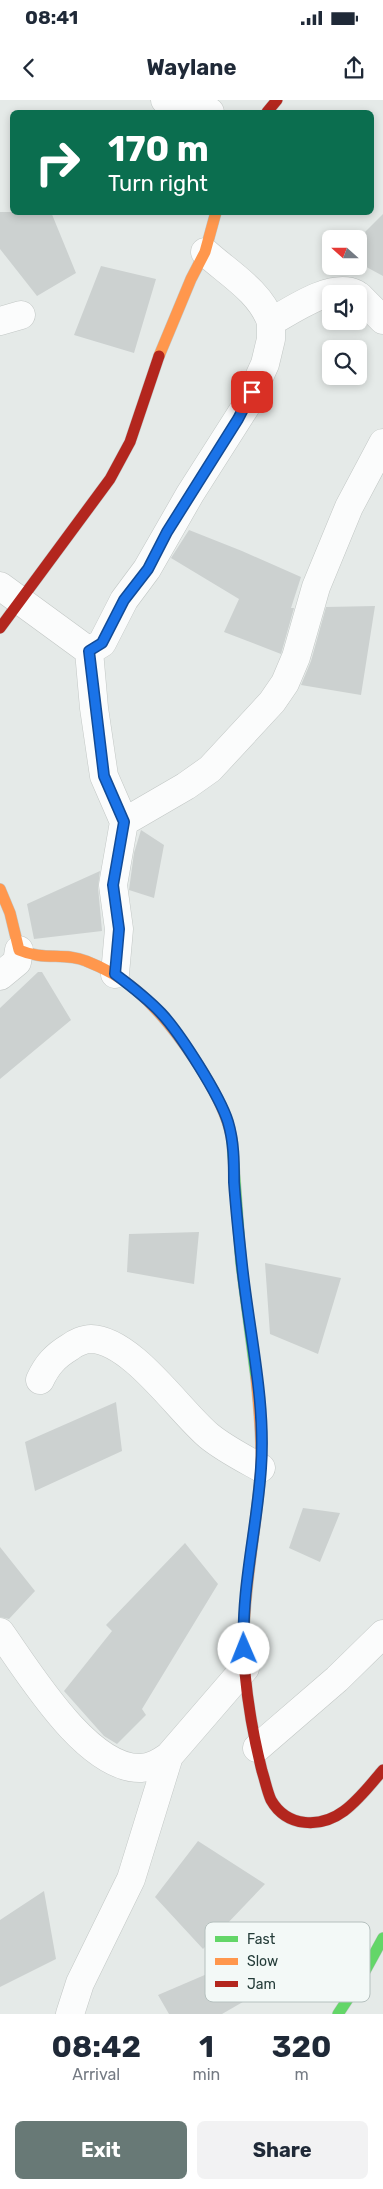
<!DOCTYPE html>
<html lang="en">
<head>
<meta charset="utf-8">
<style>
	:root { --surface:#fff; --page:#f2f2f3; --text:#1f2937; --muted:#747a83; --accent:#687976 }
	body { margin:0; font-family:Rubik,sans-serif; background:var(--page); color:var(--text); height:100vh; display:flex; flex-direction:column; font-size:19px; white-space:nowrap }
	* { box-sizing:border-box; margin:0 }
	p { font-size:16px; color:var(--muted) }
	.icon { flex:none; width:28px; height:28px; fill:none; stroke:currentColor; stroke-width:2; stroke-linecap:round; stroke-linejoin:round }
	.map { position:relative; height:1914px; overflow:hidden }
	.panel { display:flex; flex-direction:column; background:var(--surface); flex:1 }
	.panel>* { flex:none }
	.banner { position:absolute; left:10px; top:10px; width:364px; height:105px; border-radius:8px; box-shadow:0 2px 8px #0003; background:#0b6e4f; color:#fff; overflow:hidden }
	.needle { width:32px; rotate:291deg }
	.tools { position:absolute; left:322px; top:130px; display:grid; gap:10px }
	.tools a { display:grid; place-items:center; width:45px; height:45px; border-radius:8px; background:var(--surface); box-shadow:0 2px 8px #0003; font-size:25px }
	.pin { position:absolute; display:grid; place-items:center; width:42px; height:42px; color:#fff; margin:-21px; border-radius:10px; box-shadow:0 2px 8px #0006 }
	.me { position:absolute; width:55px; margin:-28px; rotate:359deg; stroke-linejoin:round; filter:drop-shadow(0 0 4px #0008) }
	.turn { display:flex; align-items:center; gap:18px; height:105px; padding:0 15px; font-size:22px }
	.turn .icon { width:65px; height:65px; stroke-width:2.5 }
	.turn b { display:block; font-size:35px; line-height:42px }
	.eta { display:flex; justify-content:space-evenly; align-items:center; height:85px; text-align:center }
	.eta b { font-size:30px; font-weight:700; line-height:35px }
	.button { display:flex; gap:10px; margin-top:auto; padding:10px 15px }
	.button a { flex:1; height:58px; border-radius:8px; background:var(--accent); color:#fff; font-size:20px; font-weight:700; line-height:58px; text-align:center }
	.button a+a { background:var(--page); color:var(--text) }
	.status { display:flex; justify-content:space-between; align-items:center; height:35px; padding:0 25px; background:var(--surface); direction:ltr }
	.status svg { height:14px; fill:currentColor }
	header { display:flex; justify-content:space-between; align-items:center; height:65px; padding:0 15px; background:var(--surface); font-size:22px; font-weight:700 }
	.map>svg:first-child { display:block }
</style>
</head>
<body>
<div class="status"><b>08:41</b><svg viewBox="0 0 49 12"><path d="M0 12V9h3v3zM5 12V6h3v6zM10 12V3h3v9zM15 12V0h3v12zM26 1h20v11H26zM47 4h2v5h-2z"/></svg></div>
<header><svg class="icon" aria-label="back" viewBox="0 0 24 24"><path d="M15 5l-7 7 7 7"/></svg>Waylane<svg class="icon" aria-label="share" viewBox="0 0 24 24"><path d="M12 15V3M7 8l5-5 5 5M5 13v7h14v-7"/></svg></header>
<div class="map">
<svg width="383" height="1914" viewBox="0 0 383 1914">
	<rect width="100%" height="100%" fill="#e5eae8"/>
	<path fill="#ccd1d0" d="M 0,112 L 51,112 L 76,173 L 37,196 L 0,149 Z
		M 383,114 L 383,176 L 359,163 L 359,138 Z
		M 101,166 L 156,179 L 134,253 L 74,235 Z
		M 189,430 L 242,451 L 301,477 L 291,508 L 294,508 L 281,554 L 224,532 L 239,499 L 171,458 Z
		M 375,506 L 361,595 L 301,585 L 311,561 L 326,507 Z
		M 141,730 L 164,745 L 154,798 L 129,790 L 134,753 Z
		M 100,771 L 98,787 L 102,831 L 34,839 L 27,804 Z
		M 38,872 L 42,872 L 71,920 L 0,979 L 0,908 Z
		M 199,1132 L 194,1184 L 127,1172 L 129,1134 Z
		M 265,1163 L 341,1178 L 318,1254 L 270,1234 Z
		M 116,1302 L 122,1351 L 35,1391 L 25,1342 Z
		M 303,1408 L 340,1413 L 320,1462 L 289,1448 Z
		M 185,1443 L 218,1484 L 142,1609 L 146,1615 L 117,1644 L 104,1636 L 64,1591 L 112,1531 L 106,1525 Z
		M 0,1447 L 35,1491 L 9,1519 L 0,1517 Z
		M 198,1741 L 265,1784 L 203,1849 L 155,1797 Z
		M 44,1791 L 56,1859 L 0,1887 L 0,1820 Z
		M 228,1865 L 248,1899 L 222,1914 L 169,1914 L 158,1895 Z"/>
	<g fill="none" stroke-linecap="round" stroke-linejoin="round">
		<g stroke="#c2c7c5" stroke-width="29">
			<path id="street" d="M 165,0 L 210,12
				M 205,152 C 228,173 260,191 271,222
				M 359,196 L 383,220
				M 0,221 L 21,215
				M 0,486 L 89,551
				M 124,722 L 186,686 L 210,669 L 272,602 L 285,583 L 296,557 L 316,487 L 349,407 L 383,343
				M 115,874 L 119,829 L 113,785 L 124,722 L 104,676 L 94,608 L 89,551 L 102,543 L 124,500 L 147,469 L 190,394 L 246,306 L 265,264 L 271,239 L 271,222 C 292,210 332,182 356,194
				M 0,876 L 17,862 L 19,850
				M 40,1280 C 47,1265 55,1256 70,1247 C 75,1243 84,1239 91,1239 C 132,1240 179,1311 209,1336 C 225,1349 243,1358 261,1368
				M 0,1532 C 28,1571 87,1670 141,1668 C 153,1667 160,1662 169,1656 L 245,1568
				M 257,1648 L 337,1579 L 383,1534
				M 70,1914 L 80,1883 L 131,1779 L 169,1656"/>
		</g>
		<g stroke="#c1c7c6" stroke-width="12">
			<path id="fast" d="M 232,1040 L 241,1163 L 256,1277
				M 338,1914 L 359,1882 L 383,1838"/>
		</g>
		<g stroke="#c1c7c6" stroke-width="12">
			<path id="slow" d="M 159,256 L 191,179 L 205,152 L 216,112
				M 0,789 L 10,813 L 19,850 C 44,861 65,852 86,861 C 104,868 121,877 136,890 C 172,921 224,993 232,1040
				M 245,1573 C 239,1502 257,1435 261,1364 C 262,1335 259,1306 256,1277"/>
		</g>
		<g stroke="#c1c7c6" stroke-width="12">
			<path id="jam" d="M 267,12 L 277,0
				M 0,528 L 110,379 L 130,342 L 159,256
				M 245,1573 C 248,1606 254,1639 262,1671 C 265,1680 267,1691 271,1700 C 287,1728 321,1728 344,1711 C 359,1700 371,1684 383,1670"/>
		</g>
		<use href="#street" stroke="#fbfcfc" stroke-width="28"/>
		<use href="#fast" stroke="#63d668" stroke-width="11"/>
		<use href="#slow" stroke="#ff974d" stroke-width="11"/>
		<use href="#jam" stroke="#b3261e" stroke-width="11"/>
	</g>
	<g fill="none" stroke-linecap="round" stroke-linejoin="round">
		<g stroke="#114b97" stroke-width="12">
			<path id="route" d="M 244,1549 C 241,1488 257,1429 261,1368 C 266,1301 249,1232 242,1165 C 239,1138 236,1110 234,1082 C 234,1062 234,1042 228,1022 C 220,996 180,933 161,913 C 147,898 131,886 115,874 L 119,829 L 113,785 L 124,722 L 104,676 L 89,551 L 102,543 L 124,500 L 148,469 L 167,432 L 238,319 L 252,292"/>
		</g>
		<use href="#route" stroke="#1a73e8" stroke-width="9"/>
	</g>
	<rect x="205" y="1822" width="165" height="80" rx="8" fill="#f3f9f7" stroke="#b5c0be" stroke-width="1"/>
	<rect x="215" y="1836" width="23" height="6" fill="#63d668"/>
	<rect x="215" y="1858" width="23" height="7" fill="#ff974d"/>
	<rect x="215" y="1881" width="23" height="6" fill="#b3261e"/>
	<g font-size="14" fill="#243c39">
		<text x="247" y="1844">Fast</text>
		<text x="247" y="1866">Slow</text>
		<text x="247" y="1889">Jam</text>
	</g>
</svg>
<div class="tools">
<a><svg class="needle" viewBox="-14 -14 28 28"><path d="M0-13l5 13h-10z" fill="#e53935"/><path d="M0 13l5-13h-10z" fill="#747a83"/></svg></a>
<a><svg class="icon" aria-label="sound" viewBox="0 0 24 24"><path d="M4 9h4l5-4v14l-5-4H4zM17 9q2 3 0 6"/></svg></a>
<a><svg class="icon" aria-label="search" viewBox="0 0 24 24"><circle cx="10" cy="10" r="6"/><path d="M15 15l6 6"/></svg></a>
</div>
<div class="pin" style="left:252px;top:292px;background:#d93025"><svg class="icon" aria-label="arrive" viewBox="0 0 24 24"><path d="M6 21V4h12l-3 4 3 4H6"/></svg></div>
<svg class="me" style="left:244px;top:1549px" viewBox="-20 -20 40 40"><circle r="19" fill="#fff"/><path d="M0-13L10 11 0 6-10 11z" fill="#1a73e8"/></svg>
<div class="banner">
<div class="turn"><svg class="icon" aria-label="right" viewBox="0 0 24 24"><path d="M7 20v-9h11M14 6l5 5-5 5"/></svg><div><b>170 m</b>Turn right</div></div>
</div>
</div>
<section class="panel">
<div class="eta">
<div><b>08:42</b><p>Arrival</p></div>
<div><b>1</b><p>min</p></div>
<div><b>320</b><p>m</p></div>
</div>
<div class="button"><a>Exit</a><a>Share</a></div>
</section>
</body>
</html>
